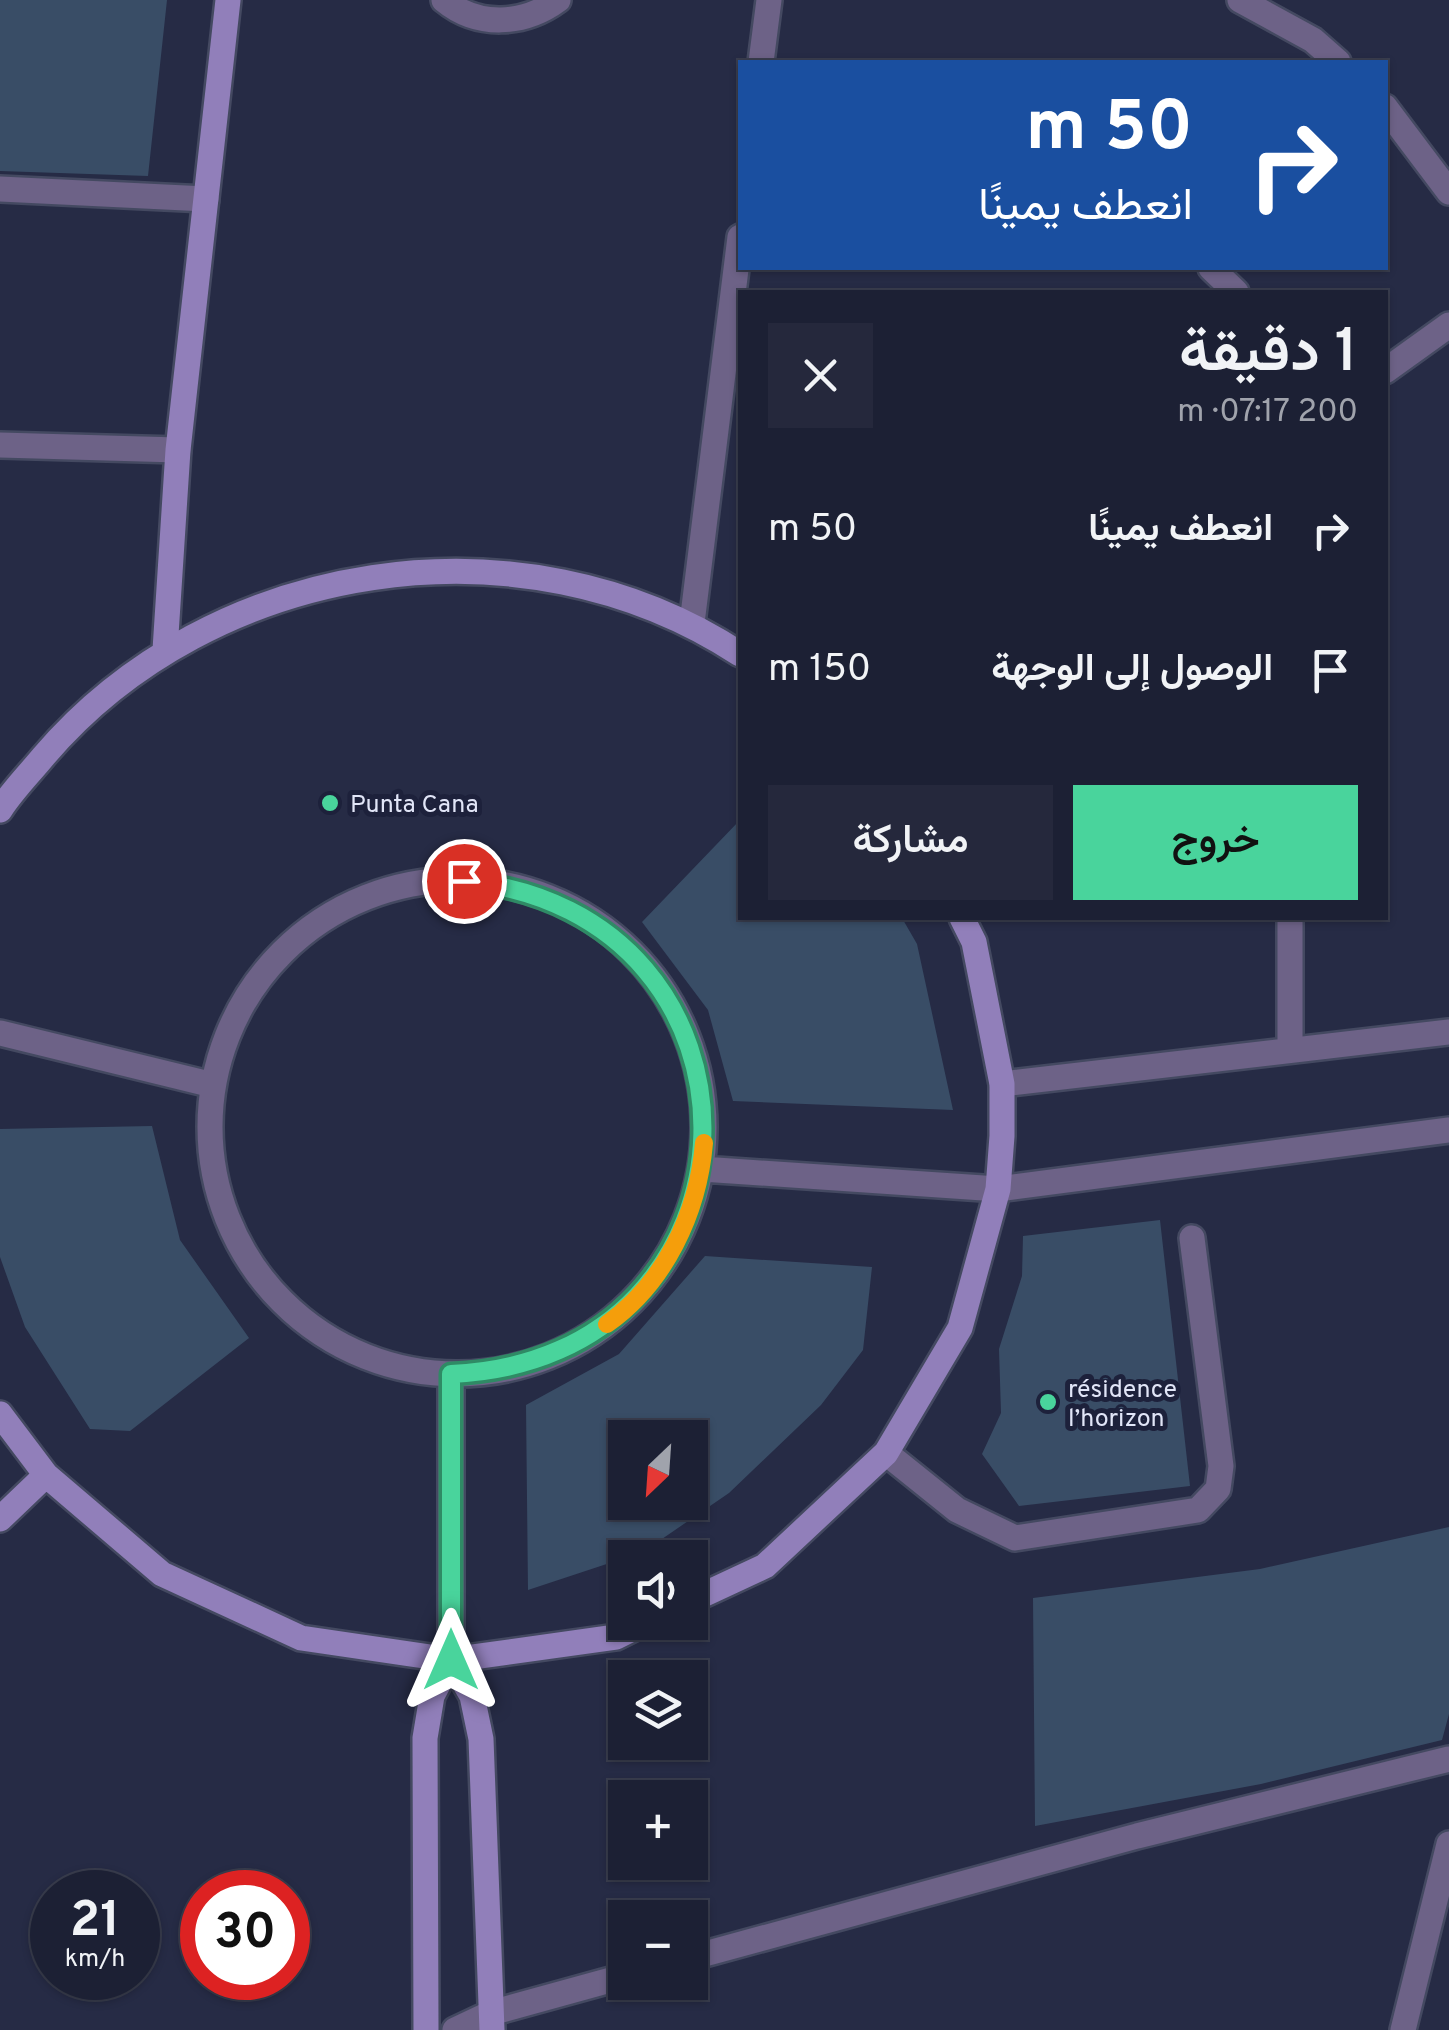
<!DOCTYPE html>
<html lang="ar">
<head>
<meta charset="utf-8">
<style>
	:root { --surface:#1c2034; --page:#25283c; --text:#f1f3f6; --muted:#a0a3ac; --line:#3a3e4f; --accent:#49d49c }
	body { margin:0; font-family:Overpass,Vazirmatn,sans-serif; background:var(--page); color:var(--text); direction:rtl; height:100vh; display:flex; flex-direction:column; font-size:38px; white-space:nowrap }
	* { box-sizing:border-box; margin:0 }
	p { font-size:32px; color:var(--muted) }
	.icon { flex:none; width:55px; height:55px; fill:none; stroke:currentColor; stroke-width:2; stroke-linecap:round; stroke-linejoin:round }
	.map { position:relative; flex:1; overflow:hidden; direction:ltr }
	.drawer { position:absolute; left:738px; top:290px; width:650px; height:630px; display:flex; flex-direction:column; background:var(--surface); border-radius:0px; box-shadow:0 2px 8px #0004,0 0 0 2px var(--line); direction:rtl }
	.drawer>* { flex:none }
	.guide { position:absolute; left:738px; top:60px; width:650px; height:210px; border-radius:0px; box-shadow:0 2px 8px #0004,0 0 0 2px var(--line); direction:rtl; background:#1a4fa0; color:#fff; overflow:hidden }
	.needle { width:65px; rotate:205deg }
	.tools { position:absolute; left:608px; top:1420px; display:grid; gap:20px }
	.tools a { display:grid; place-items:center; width:100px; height:100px; border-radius:0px; background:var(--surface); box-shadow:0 2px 8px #0004,0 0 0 2px var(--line); font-size:50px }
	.speed { position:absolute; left:30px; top:1870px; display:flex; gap:20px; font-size:50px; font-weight:700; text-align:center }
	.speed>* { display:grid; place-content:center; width:130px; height:130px; border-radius:50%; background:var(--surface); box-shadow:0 2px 8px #0004,0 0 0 2px var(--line); line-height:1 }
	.speed small { font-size:25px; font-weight:400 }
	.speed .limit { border:15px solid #d22; background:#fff; color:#111 }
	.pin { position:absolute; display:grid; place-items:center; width:85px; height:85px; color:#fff; margin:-42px; border:5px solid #fff; border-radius:50%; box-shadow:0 2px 10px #0007 }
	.me { position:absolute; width:110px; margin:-55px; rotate:0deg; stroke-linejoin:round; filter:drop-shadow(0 0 8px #0008) }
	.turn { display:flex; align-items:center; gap:35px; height:210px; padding:0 30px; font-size:45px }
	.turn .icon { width:130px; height:130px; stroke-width:2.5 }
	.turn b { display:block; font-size:70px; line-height:85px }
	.round { display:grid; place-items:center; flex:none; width:105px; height:105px; border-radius:0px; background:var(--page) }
	.head { display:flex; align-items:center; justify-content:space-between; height:170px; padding:0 30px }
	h1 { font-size:60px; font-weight:600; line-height:75px }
	.primary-button { display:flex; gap:20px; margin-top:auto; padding:20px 30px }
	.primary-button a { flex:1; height:115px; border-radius:0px; background:var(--accent); color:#111; font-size:40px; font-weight:600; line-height:115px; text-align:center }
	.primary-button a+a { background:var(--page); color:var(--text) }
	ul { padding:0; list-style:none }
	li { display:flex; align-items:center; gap:30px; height:140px; padding:0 30px }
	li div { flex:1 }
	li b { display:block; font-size:38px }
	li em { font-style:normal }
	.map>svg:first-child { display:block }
</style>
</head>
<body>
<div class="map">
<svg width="1449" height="2030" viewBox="0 0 1449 2030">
	<rect width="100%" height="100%" fill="#262b45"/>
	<path fill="#394d66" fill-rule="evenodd" d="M 0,0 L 167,0 L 148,176 L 0,171 Z
		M 740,820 L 740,918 L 902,918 L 917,944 L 953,1110 L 733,1101 L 708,1010 L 642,922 Z
		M 152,1126 L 180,1240 L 249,1338 L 130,1431 L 90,1429 L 25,1327 L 0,1257 L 0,1129 Z
		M 1160,1220 L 1190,1486 L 1019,1506 L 982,1454 L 1001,1413 L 999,1349 L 1022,1276 L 1023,1236 Z
		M 705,1256 L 872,1267 L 863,1350 L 821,1405 L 729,1493 L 643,1552 L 528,1590 L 526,1405 L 619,1354 ZM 625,1438 L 690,1438 L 690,1502 L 625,1502 Z
		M 1449,1527 L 1449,1714 L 1442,1740 L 1261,1784 L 1035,1826 L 1033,1598 L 1260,1569 Z"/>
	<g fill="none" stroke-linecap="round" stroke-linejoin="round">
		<g stroke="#444961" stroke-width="30">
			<path id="street" d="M 444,0 C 478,28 524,25 558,0
				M 1240,0 L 1313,40 L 1338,62
				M 761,62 L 769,0
				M 1385,107 L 1449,192
				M 0,189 L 206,199
				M 1211,268 L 1236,292
				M 1385,371 L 1449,325
				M 0,445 L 178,450
				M 692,623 L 740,237
				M210 1127a247 247 0 1 1 494 0a247 247 0 1 1-494 0Z
				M 1290,918 L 1290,1050
				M 0,1033 L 213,1085
				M 1002,1084 L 1449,1032
				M 702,1169 L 998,1189 L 1449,1130
				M 886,1453 L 957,1510 L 1015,1538 L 1198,1510 L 1218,1489 L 1221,1466 L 1192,1238
				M 451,1660 L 451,1374
				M 690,1958 L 1137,1836 L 1449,1759
				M 455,2030 L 491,2013 L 625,1976
				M 1403,2030 L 1449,1844"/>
		</g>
		<g stroke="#444961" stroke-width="30">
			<path id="secondary" d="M 165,650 L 178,450 L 228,0
				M 0,810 C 12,791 29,774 43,757 C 211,559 522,511 740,654
				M 0,1414 L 46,1475 L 162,1574 L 301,1638 L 451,1660 L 616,1637 L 646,1622
				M 0,1519 L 46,1475
				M 690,1601 L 765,1566 L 886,1453 L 960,1328 L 998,1189 L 1002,1136 L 1002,1084 L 974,942 L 962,918
				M 426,2030 L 425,1738 L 432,1696 L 451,1660 L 472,1696 L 481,1739 L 492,2030"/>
		</g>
		<use href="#street" stroke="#6d6287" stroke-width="25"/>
		<use href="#secondary" stroke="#917fba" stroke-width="25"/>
	</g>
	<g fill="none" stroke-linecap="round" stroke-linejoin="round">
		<g stroke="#2f8a65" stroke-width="25">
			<path id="route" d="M 451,1660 L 451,1374 C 779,1360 789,913 464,881"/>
		</g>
		<use href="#route" stroke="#49d49c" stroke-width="18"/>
		<path stroke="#f59e0b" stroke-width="18" d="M 607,1324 C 665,1283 698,1213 704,1143"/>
	</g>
	<g fill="#49d49c" stroke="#1d213b" stroke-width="4">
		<circle cx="330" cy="803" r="10"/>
		<circle cx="1048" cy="1402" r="10"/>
	</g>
	<g text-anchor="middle" stroke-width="10" stroke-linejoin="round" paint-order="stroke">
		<g font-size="25" fill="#e1e5f7" stroke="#1d213b" text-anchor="start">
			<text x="350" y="812">Punta Cana</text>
			<text x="1068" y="1397">résidence<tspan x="1068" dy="29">l’horizon</tspan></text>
		</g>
	</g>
</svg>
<div class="tools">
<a><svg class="needle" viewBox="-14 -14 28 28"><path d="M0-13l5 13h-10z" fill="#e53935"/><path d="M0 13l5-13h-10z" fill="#a0a3ac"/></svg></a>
<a><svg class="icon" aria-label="sound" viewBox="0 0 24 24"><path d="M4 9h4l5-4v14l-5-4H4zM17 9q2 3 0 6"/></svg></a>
<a><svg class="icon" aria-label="layers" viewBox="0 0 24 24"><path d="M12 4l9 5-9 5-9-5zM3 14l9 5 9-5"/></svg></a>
<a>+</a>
<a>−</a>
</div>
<div class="speed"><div>21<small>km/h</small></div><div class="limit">30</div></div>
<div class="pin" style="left:464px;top:881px;background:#d93025"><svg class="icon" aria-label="arrive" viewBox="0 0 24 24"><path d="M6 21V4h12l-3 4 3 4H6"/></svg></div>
<svg class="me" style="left:451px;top:1660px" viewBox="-20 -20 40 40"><path d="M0-17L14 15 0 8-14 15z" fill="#49d49c" stroke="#fff" stroke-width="4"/></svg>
<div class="guide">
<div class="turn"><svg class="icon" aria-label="right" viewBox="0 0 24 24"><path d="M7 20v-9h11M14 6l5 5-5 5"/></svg><div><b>50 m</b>انعطف يمينًا</div></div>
</div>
<section class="drawer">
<div class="head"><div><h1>1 دقيقة</h1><p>200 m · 07:17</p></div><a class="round"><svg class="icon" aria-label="close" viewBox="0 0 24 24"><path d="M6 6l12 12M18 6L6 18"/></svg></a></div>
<ul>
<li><svg class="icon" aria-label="right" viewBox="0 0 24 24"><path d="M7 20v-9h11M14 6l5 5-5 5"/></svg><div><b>انعطف يمينًا</b></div><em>50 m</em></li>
<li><svg class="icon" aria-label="arrive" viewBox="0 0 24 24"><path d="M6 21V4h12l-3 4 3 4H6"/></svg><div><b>الوصول إلى الوجهة</b></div><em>150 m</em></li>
</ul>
<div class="primary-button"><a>خروج</a><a>مشاركة</a></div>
</section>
</div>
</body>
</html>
